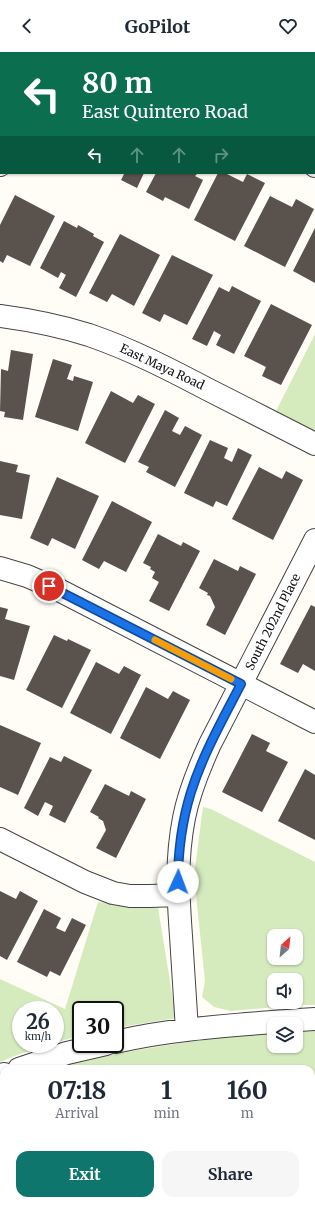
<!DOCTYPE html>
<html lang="en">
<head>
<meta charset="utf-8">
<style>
	:root { --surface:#fff; --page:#f6f6f7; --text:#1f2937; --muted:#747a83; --accent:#0f766e }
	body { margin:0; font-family:Merriweather,serif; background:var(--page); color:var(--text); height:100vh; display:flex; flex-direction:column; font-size:15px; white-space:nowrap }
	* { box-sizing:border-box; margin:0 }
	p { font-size:13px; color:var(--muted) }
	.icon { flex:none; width:22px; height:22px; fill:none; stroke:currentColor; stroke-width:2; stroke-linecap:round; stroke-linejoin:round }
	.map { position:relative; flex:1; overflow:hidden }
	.details { position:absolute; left:0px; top:1013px; width:315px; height:140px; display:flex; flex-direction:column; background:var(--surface); border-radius:12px 12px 0 0; box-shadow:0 1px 3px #0004 }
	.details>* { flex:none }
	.top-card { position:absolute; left:0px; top:0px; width:315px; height:122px; box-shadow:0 1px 3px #0004; background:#0b6e4f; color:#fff; overflow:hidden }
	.needle { width:26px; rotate:27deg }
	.buttons { position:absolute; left:267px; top:877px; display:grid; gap:8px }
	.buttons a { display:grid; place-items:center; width:36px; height:36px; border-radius:8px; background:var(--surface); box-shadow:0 1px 3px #0004; font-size:20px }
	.speed { position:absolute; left:12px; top:949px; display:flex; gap:8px; font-size:20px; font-weight:700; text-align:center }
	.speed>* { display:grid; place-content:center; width:52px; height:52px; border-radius:50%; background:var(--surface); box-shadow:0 1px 3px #0004; line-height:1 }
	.speed small { font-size:10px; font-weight:400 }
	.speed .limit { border:2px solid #111; border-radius:6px; background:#fff; color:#111 }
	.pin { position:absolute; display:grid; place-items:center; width:34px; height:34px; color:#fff; margin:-17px; border:2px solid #fff; border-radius:50%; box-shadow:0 1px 4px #0007 }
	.me { position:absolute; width:44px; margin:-22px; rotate:2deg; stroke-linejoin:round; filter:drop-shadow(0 0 3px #0008) }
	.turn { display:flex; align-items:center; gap:14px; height:84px; padding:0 16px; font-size:18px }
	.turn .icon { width:52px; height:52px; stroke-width:2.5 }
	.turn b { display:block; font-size:28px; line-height:34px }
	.lanes { display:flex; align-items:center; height:38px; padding:0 16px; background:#0003; justify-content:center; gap:20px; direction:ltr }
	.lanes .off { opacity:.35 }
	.eta { display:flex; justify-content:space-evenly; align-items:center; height:68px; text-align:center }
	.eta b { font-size:24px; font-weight:700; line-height:28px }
	.primary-button { display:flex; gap:8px; margin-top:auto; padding:8px 16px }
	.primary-button a { flex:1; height:46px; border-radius:12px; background:var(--accent); color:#fff; font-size:16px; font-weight:700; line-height:46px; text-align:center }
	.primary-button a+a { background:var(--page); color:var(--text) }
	header { display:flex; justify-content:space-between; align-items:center; height:52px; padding:0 16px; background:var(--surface); font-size:18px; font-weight:700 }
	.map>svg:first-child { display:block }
</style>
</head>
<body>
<header><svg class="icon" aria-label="back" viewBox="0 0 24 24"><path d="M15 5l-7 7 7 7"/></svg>GoPilot<svg class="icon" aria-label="heart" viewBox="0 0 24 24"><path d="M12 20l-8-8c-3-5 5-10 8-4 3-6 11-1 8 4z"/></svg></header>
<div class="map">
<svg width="315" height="1153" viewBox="0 0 315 1153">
	<rect width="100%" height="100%" fill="#fffdf5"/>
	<path fill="#d5ebbd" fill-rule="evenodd" d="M 315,282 L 315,379 L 276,359 Z
		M 203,755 L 211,757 L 315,810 L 315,953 L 300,953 L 231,959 L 214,955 L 202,945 L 205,929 L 194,824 ZM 274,884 L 296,884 L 296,906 L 274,906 ZM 274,928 L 296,928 L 296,950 L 274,950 Z
		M 98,850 L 158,856 L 176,966 L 115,976 L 115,958 L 81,958 L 81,983 L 55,991 L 55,958 L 21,958 L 21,992 L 51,992 L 17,1003 L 0,1010 L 0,927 L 65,957 Z
		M 315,979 L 315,1153 L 0,1153 L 0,1037 L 4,1036 L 4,1149 L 311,1149 L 311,1017 L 48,1017 L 59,1013 C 130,999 202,985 274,981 L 274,994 L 296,994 L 296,980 Z"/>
	<path fill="#5a524d" d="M 121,121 L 144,121 L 137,136 L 121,128 L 124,122 Z
		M 156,121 L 195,121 L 197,122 L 195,124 L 203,128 L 189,157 L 165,145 L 163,149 L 146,140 Z
		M 218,121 L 225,121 L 243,130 L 247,122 L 265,131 L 235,189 L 194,168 Z
		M 15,143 L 55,164 L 30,214 L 7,203 L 3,211 L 0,209 L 0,173 Z
		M 270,144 L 292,155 L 296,147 L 314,157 L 285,215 L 244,194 Z
		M 64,169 L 77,176 L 78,173 L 94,182 L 93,184 L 104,190 L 76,245 L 59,236 L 66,223 L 61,220 L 58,226 L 40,216 Z
		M 315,176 L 315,231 L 293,219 Z
		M 120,182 L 160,203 L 134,254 L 112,242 L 107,250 L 89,241 Z
		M 172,203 L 213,223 L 187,273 L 164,262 L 160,270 L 142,261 Z
		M 232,234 L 261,249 L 234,302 L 216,293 L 221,283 L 214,279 L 207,294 L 192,287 L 219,235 L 229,240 Z
		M 271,252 L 312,273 L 281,333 L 262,324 L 266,315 L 244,304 Z
		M 11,298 L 33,302 L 23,368 L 4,365 L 5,360 L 0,359 L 1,317 L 8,319 Z
		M 53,307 L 72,313 L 67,327 L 73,329 L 74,324 L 93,330 L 78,379 L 35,365 Z
		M 111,339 L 133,351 L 138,343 L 155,352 L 125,411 L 85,391 Z
		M 165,358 L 179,366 L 172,379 L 180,383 L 185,374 L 202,383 L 175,435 L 146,420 L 149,415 L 138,410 Z
		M 210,388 L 228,396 L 224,406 L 232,410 L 238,396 L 252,403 L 227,454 L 216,449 L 213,455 L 184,441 Z
		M 0,409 L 18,413 L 16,420 L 30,423 L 22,467 L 0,463 Z
		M 259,415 L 282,427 L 286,419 L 303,428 L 273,488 L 232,467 Z
		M 57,425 L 99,444 L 75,497 L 52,486 L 48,494 L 30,486 Z
		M 112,449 L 152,470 L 126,520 L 104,509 L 99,517 L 82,508 Z
		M 158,482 L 181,494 L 183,490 L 200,499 L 169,559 L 149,549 L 159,530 L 152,526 L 155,520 L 150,517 L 151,515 L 143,511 Z
		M 214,507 L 238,519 L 240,514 L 256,522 L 225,583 L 206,573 L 215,555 L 210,544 L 207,543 L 208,541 L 199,536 Z
		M 311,553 L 315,555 L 315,619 L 303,612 L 298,621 L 280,612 Z
		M 0,555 L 8,557 L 5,567 L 30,574 L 14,628 L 0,624 Z
		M 54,583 L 67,589 L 68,587 L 91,598 L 62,656 L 26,638 Z
		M 96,610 L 119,622 L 124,614 L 141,623 L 111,682 L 70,661 Z
		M 146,635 L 168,647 L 173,639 L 190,648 L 160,707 L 120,686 Z
		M 0,673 L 41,691 L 18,743 L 0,735 Z
		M 252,682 L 270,691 L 266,699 L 288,710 L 262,760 L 222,740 Z
		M 64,704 L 92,718 L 65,771 L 49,763 L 53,754 L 45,750 L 38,764 L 24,756 L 50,705 L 61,710 Z
		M 305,717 L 315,723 L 315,788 L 278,769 Z
		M 105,732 L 129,744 L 131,739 L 146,747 L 116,806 L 96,796 L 106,778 L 103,769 L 98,766 L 99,765 L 90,760 Z
		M 0,839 L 16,847 L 20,839 L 38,849 L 7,908 L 0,904 Z
		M 44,857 L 61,866 L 56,876 L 65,880 L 72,866 L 86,873 L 60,924 L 50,919 L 47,925 L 17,910 Z"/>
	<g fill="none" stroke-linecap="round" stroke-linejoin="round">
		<g stroke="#444" stroke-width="24">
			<path id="minor" d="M 94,0 L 96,1
				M 57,1 L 58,0
				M 0,113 L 1,111
				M 314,113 L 315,114
				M 0,264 C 30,268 60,274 89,283 C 130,297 169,317 207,337 C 243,355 279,374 315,392
				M 0,516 L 27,524 L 55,536 L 315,670
				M 0,787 L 85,830 L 113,841 L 130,844 L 150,844 L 178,843
				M 187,978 C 185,947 183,916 181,884 C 178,843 176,807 184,766 C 189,740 199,716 210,692 L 315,488
				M 115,990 C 175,976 238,973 299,968 L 315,967
				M 19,1017 L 67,1001 L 106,992
				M 0,1024 L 4,1022"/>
		</g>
		<use href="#minor" stroke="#fff" stroke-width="22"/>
	</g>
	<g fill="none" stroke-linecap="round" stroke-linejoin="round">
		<g stroke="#114b97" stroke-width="10">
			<path id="route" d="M 49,534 L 241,632 C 223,667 203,702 191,740 C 182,769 178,799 178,830"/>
		</g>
		<use href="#route" stroke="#1a73e8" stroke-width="7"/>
		<path stroke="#f59e0b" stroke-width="7" d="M 155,588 L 231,627"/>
	</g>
	<g text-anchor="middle" stroke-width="4" stroke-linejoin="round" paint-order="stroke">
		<g font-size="12" fill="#111" stroke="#fff">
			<text transform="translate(162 315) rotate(25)" y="4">East Maya Road</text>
			<text transform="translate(273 570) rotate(-63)" y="4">South 202nd Place</text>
		</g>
	</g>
</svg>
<div class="buttons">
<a><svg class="needle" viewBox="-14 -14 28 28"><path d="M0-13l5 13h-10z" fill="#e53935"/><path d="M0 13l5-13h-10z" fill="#747a83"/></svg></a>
<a><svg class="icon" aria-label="sound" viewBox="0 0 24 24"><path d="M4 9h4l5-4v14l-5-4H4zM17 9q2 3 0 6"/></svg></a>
<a><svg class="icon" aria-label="layers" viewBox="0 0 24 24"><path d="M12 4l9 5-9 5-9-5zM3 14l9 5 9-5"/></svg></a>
</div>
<div class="speed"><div>26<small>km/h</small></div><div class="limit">30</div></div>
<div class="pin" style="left:49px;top:534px;background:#d93025"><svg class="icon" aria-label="arrive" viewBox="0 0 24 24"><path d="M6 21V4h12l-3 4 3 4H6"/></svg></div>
<svg class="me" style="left:178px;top:830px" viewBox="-20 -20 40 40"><circle r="19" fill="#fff"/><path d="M0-13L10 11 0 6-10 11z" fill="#1a73e8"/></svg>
<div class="top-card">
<div class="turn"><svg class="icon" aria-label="left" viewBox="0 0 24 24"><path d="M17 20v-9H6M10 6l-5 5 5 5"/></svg><div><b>80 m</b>East Quintero Road</div></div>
<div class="lanes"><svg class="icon" aria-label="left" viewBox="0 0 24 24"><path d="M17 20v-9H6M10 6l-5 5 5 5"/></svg><svg class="icon off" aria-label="ahead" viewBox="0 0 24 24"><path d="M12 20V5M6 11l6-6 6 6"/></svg><svg class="icon off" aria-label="ahead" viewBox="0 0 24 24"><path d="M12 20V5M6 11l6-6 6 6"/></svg><svg class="icon off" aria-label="right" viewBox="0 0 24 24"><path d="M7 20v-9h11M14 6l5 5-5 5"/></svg></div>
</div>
<section class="details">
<div class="eta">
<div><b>07:18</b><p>Arrival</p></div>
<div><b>1</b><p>min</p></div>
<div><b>160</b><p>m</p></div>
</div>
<div class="primary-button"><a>Exit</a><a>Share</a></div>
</section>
</div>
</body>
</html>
